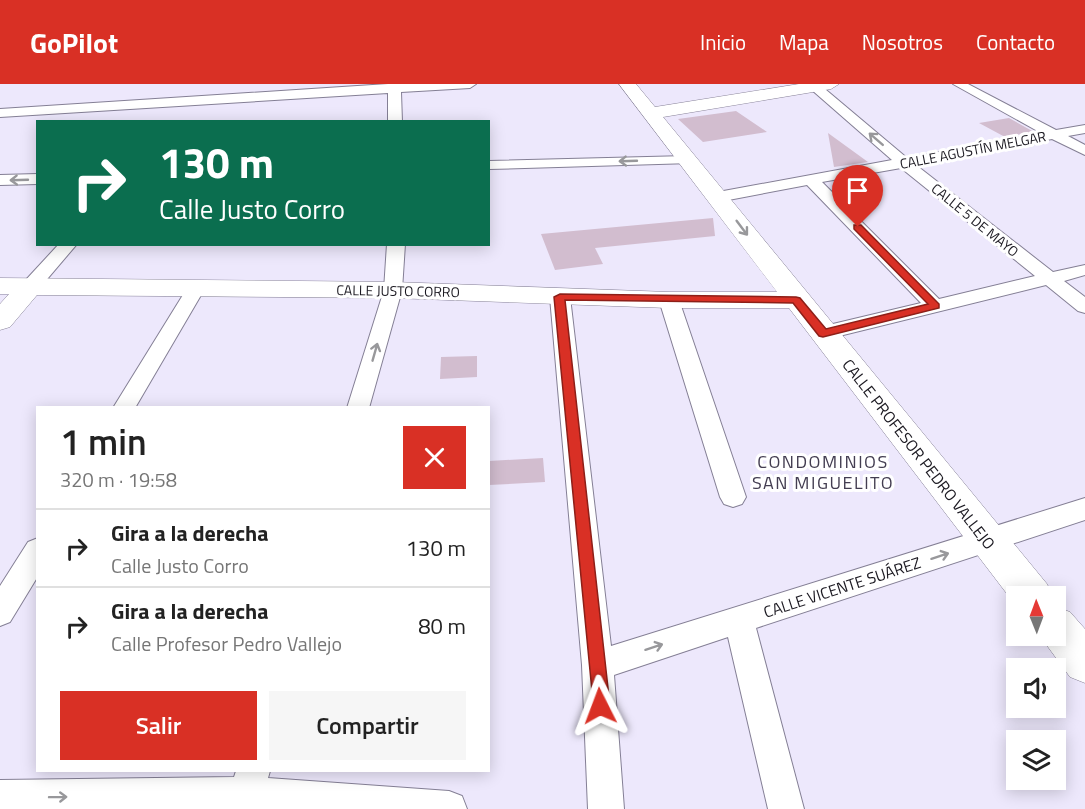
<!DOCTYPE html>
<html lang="es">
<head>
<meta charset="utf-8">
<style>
	:root { --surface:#fff; --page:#f6f6f6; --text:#222; --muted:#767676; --line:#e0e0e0; --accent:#d93025 }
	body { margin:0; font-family:"Titillium Web",sans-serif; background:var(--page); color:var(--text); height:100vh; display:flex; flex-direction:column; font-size:22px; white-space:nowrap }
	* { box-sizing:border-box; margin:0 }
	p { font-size:20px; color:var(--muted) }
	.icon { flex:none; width:33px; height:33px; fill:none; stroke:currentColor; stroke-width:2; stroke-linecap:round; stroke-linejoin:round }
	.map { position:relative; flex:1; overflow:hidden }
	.details { position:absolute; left:36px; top:322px; width:454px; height:366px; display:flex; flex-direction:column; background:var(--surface); border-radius:0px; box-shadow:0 3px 15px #0003 }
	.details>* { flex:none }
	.banner { position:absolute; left:36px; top:36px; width:454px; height:126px; border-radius:0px; box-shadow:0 3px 15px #0003; background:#0b6e4f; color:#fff; overflow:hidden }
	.needle { width:39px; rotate:359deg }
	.controls { position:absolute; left:1006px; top:502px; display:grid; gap:12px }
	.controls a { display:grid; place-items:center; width:60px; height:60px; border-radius:0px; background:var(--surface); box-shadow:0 3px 15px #0003; font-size:30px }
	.pin { position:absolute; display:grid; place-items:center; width:51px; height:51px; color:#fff; margin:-62px -26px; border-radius:50% 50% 50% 0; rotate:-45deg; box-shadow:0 0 6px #0007 }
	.pin .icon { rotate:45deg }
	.me { position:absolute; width:66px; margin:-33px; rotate:357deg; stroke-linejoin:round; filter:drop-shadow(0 0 4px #0008) }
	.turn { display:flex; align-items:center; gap:21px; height:126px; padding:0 24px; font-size:27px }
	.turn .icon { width:78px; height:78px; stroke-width:2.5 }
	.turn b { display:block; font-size:42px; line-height:51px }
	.round { display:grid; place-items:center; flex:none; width:63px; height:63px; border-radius:0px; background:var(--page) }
	.overview { display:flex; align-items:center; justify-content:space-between; height:102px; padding:0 24px }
	h1 { font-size:36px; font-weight:600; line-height:45px }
	.cta { display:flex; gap:12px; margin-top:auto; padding:12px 24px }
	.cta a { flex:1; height:69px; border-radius:0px; background:var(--accent); color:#fff; font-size:24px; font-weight:600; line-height:69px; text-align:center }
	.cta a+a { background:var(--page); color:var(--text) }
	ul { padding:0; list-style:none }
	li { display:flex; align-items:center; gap:18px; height:78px; padding:0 24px; border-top:2px solid var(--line) }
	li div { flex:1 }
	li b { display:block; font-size:22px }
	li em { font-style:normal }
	header { display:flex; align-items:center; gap:36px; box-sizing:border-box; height:84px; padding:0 30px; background:var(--accent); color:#fff }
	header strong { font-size:28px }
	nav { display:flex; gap:33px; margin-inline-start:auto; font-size:21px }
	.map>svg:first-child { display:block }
</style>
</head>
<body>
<header>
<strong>GoPilot</strong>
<nav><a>Inicio</a><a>Mapa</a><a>Nosotros</a><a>Contacto</a></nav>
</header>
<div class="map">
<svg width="1085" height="725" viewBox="0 0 1085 725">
	<rect width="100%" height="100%" fill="#ede8fc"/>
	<path fill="#d2bdcf" d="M 736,27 L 767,48 L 703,58 L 678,35 Z
		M 1009,34 L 1034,48 L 1005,53 L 979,39 Z
		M 828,49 L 868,78 L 834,83 Z
		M 713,134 L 715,152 L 595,164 L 603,180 L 555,186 L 541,150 Z
		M 477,272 L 477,293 L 440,295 L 441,273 Z
		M 543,374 L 545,398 L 489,401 L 489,377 Z"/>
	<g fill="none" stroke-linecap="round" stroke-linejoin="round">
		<g stroke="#847f95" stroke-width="2">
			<path id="street" d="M 388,0 L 476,0 L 470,4 L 401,8 L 402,38 L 388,38 L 388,9 L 0,33 L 0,25 Z
				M 805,0 L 819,0 L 907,74 L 1041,49 L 953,0 L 968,0 L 1056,46 L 1085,41 L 1085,49 L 1068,52 L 1085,61 L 1085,71 L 1052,55 L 916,81 L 1053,188 L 1085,181 L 1085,191 L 1064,197 L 1085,213 L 1085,229 L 1078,227 L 1046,201 L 823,256 L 816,254 L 813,249 L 816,244 L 921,219 L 807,101 L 718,118 L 710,113 L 718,108 L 892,76 ZM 901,84 L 1035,192 L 939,215 L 822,98 Z
				M 687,72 L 694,76 L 692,79 L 489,85 L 489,77 Z
				M 38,90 L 38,100 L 0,101 L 0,91 Z
				M 59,160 L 77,160 L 37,207 L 23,207 L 21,203 L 23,199 Z
				M 387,160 L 405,160 L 402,206 L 369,324 L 347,324 L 384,206 Z
				M 195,200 L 204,206 L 135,324 L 113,324 L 186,206 Z
				M 560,207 L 570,213 L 611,562 L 1085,414 L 1085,436 L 756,544 L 804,725 L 768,725 L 728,553 L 614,591 L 624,725 L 588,725 L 582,581 L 550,213 Z
				M 669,210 L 679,216 L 746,413 L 742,420 L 733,423 L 724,420 L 720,413 L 659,216 Z
				M 38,454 L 38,492 L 10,538 L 0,542 L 0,502 L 28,458 Z
				M 236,687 L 270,687 L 268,694 L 449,707 L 462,712 L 467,725 L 0,725 L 0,696 L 234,693 Z"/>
		</g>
		<g stroke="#847f95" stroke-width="1">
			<path id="secondary" d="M 619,0 L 636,0 L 655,23 L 799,0 L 839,0 L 831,5 L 663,33 L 1047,500 L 1053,513 L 1017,513 L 1017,523 L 789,224 L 669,224 L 393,214 L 37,211 L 10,243 L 0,246 L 0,220 L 9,210 L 0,210 L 0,194 L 393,198 L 669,208 L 777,208 Z
				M 1056,523 L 1070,528 L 1085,545 L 1085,599 L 1070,593 L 1040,552 L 1056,552 Z"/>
		</g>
		<use href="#street" fill="#fff" fill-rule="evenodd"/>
		<use href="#secondary" fill="#fff" fill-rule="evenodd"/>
	</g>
	<defs><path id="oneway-shaft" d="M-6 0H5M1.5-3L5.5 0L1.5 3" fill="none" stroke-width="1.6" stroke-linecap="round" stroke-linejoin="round" transform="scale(1.5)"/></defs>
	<g stroke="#98989b">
		<use href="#oneway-shaft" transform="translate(876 55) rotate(-139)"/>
		<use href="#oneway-shaft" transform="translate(628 77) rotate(178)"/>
		<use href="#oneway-shaft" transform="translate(19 96) rotate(178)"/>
		<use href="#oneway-shaft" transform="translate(742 144) rotate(53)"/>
		<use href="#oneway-shaft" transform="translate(375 268) rotate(-74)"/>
		<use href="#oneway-shaft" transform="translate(940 472) rotate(-18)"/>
		<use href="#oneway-shaft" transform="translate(654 563) rotate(-18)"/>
		<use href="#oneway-shaft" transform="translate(58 713) rotate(-1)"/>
	</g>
	<path fill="#d93025" stroke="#8d1f18" stroke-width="1.5" d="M 854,141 L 861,141 L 939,220 L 939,224 L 823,253 L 819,252 L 793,219 L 565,216 L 610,622 L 607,628 L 600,631 L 594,628 L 554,213 L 560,210 L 796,213 L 800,214 L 826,245 L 928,220 L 854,145 Z"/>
	<g text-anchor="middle" stroke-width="6" stroke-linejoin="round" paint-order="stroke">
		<g font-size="14" fill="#1b1921" stroke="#fff">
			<text transform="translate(973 66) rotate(-11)" y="5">CALLE AGUSTÍN MELGAR</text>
			<text transform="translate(975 136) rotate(39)" y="5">CALLE 5 DE MAYO</text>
			<text transform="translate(398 207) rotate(1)" y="5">CALLE JUSTO CORRO</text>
		</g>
		<g font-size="16" fill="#1b1921" stroke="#fff">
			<text transform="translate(919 370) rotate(52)" y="6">CALLE PROFESOR PEDRO VALLEJO</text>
			<text transform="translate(842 503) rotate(-18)" y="6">CALLE VICENTE SUÁREZ</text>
		</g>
		<g font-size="18" letter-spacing="1.5" fill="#433d51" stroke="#fff">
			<text x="823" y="384">CONDOMINIOS<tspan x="823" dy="21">SAN MIGUELITO</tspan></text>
		</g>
	</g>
</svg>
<div class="controls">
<a><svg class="needle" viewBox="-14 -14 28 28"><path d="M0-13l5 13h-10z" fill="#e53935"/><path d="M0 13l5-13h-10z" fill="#767676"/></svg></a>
<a><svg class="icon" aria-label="sound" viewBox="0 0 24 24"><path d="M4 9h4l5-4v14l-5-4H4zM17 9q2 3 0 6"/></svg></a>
<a><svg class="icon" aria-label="layers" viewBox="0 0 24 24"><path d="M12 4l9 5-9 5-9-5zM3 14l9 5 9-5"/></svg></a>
</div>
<div class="pin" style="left:858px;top:143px;background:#d93025"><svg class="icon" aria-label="arrive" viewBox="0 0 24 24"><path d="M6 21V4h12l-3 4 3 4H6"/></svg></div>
<svg class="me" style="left:600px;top:622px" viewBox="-20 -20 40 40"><path d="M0-17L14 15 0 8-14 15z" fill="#d93025" stroke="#fff" stroke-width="4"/></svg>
<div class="banner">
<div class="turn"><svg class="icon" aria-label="right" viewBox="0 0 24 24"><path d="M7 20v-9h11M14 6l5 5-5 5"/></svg><div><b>130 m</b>Calle Justo Corro</div></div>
</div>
<section class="details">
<div class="overview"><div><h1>1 min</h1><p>320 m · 19:58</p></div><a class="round" style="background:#d93025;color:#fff"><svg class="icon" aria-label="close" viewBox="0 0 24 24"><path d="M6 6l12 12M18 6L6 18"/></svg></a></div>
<ul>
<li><svg class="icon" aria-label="right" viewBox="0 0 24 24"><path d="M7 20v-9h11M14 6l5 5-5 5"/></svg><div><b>Gira a la derecha</b><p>Calle Justo Corro</p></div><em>130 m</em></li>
<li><svg class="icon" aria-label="right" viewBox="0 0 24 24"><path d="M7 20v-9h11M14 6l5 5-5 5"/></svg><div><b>Gira a la derecha</b><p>Calle Profesor Pedro Vallejo</p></div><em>80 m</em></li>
</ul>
<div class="cta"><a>Salir</a><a>Compartir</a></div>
</section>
</div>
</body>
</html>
